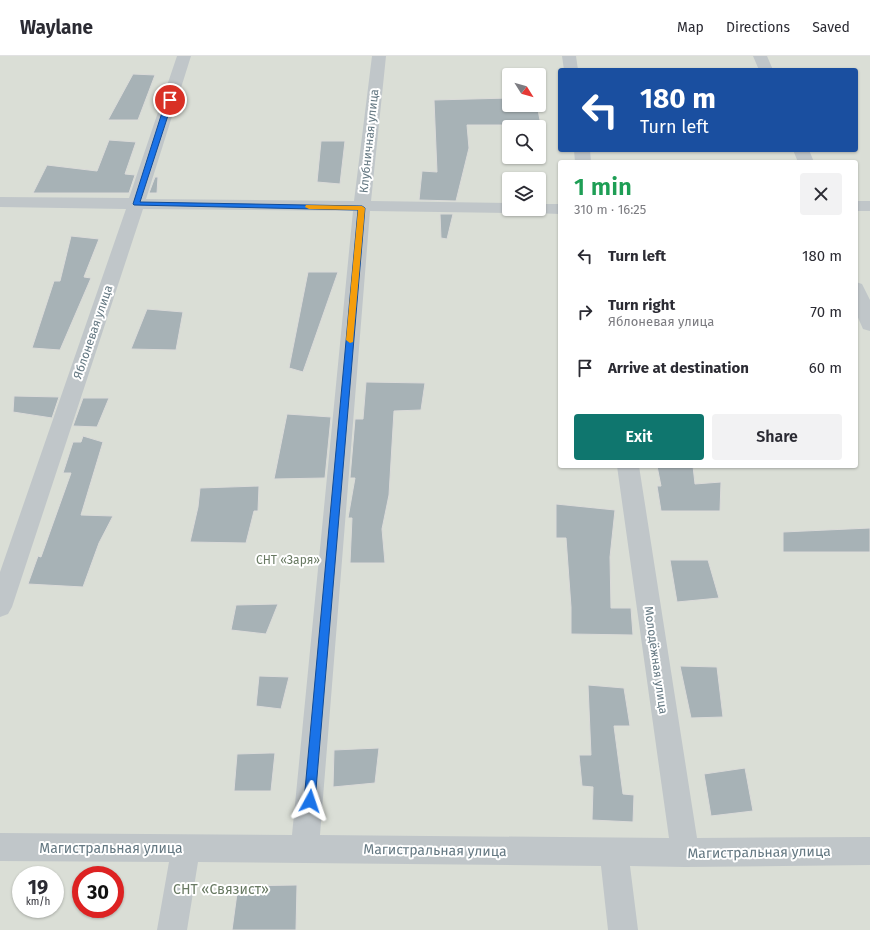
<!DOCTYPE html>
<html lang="en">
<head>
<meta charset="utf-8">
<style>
	:root { --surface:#fff; --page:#f2f2f3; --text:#2b2b33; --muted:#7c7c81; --line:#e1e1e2; --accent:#0f766e }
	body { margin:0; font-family:"Fira Sans",sans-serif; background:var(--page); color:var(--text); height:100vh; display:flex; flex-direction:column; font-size:15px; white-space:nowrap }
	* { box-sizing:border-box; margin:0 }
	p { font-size:13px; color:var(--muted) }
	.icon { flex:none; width:22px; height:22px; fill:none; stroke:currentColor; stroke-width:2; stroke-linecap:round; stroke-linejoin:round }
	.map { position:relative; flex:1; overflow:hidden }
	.side { position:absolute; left:558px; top:104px; width:300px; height:308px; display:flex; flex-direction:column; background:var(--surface); border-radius:4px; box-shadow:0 1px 3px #0004 }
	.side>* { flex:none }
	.guide { position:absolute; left:558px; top:12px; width:300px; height:84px; border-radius:4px; box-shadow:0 1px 3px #0004; background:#1a4fa0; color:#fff; overflow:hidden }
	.needle { width:26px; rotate:127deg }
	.buttons { position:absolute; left:502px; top:12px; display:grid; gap:8px }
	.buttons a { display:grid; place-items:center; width:44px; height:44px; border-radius:4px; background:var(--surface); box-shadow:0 1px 3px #0004; font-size:20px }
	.speed { position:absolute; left:12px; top:810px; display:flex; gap:8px; font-size:20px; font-weight:700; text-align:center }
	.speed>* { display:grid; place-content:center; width:52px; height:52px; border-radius:50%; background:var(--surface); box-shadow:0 1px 3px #0004; line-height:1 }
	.speed small { font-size:10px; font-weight:400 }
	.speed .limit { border:6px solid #d22; background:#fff; color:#111 }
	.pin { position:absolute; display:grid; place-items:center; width:34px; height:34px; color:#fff; margin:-17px; border:2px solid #fff; border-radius:50%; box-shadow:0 1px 4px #0007 }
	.me { position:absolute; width:44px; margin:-22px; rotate:5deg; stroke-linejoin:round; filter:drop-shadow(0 0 3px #0008) }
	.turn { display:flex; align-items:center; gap:14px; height:84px; padding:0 16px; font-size:18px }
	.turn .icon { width:52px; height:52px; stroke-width:2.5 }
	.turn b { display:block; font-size:28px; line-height:34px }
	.round { display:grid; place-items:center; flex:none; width:42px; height:42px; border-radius:4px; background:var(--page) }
	.headline { display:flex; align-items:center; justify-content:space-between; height:68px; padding:0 16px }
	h1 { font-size:24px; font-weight:600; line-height:30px; color:#1e9e55 }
	.cta { display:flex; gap:8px; margin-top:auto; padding:8px 16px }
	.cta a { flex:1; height:46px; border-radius:4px; background:var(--accent); color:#fff; font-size:16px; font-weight:600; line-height:46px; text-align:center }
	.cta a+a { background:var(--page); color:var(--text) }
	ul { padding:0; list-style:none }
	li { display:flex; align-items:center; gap:12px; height:56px; padding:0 16px }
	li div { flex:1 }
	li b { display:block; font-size:15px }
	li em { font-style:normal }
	header { display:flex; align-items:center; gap:24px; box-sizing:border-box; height:56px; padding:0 20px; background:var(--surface); border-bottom:1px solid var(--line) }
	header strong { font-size:19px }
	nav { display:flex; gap:22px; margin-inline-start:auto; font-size:14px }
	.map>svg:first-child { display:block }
</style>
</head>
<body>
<header>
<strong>Waylane</strong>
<nav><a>Map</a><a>Directions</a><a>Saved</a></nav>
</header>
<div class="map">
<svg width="870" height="874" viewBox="0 0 870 874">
	<rect width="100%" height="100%" fill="#f9f9f7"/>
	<path fill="#daded6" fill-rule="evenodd" d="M 0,0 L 870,0 L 870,874 L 0,874 ZM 560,14 L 856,14 L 856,94 L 560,94 ZM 509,19 L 539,19 L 539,49 L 509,49 ZM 509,71 L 539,71 L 539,101 L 509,101 ZM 560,106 L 856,106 L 856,410 L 560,410 ZM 509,123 L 539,123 L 539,153 L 509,153 ZM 21,819 L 55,819 L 55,853 L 21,853 ZM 81,819 L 115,819 L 115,853 L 81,853 Z"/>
	<path fill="#a7b2b6" stroke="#dbdbd9" d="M 133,18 L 155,19 L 138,64 L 108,64 Z
		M 509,42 L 509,49 L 537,49 L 541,69 L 467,69 L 469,92 L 456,145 L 419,144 L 422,115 L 437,116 L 434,44 Z
		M 109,84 L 136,86 L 125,118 L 135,119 L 129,137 L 33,137 L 47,109 L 97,115 Z
		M 321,85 L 345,85 L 340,128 L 317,126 Z
		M 155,121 L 158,121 L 157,137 L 149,137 Z
		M 440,158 L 453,158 L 447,183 L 441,182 Z
		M 71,180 L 99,183 L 84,221 L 91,222 L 60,294 L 32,292 L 54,225 L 60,225 Z
		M 308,216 L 338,216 L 303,316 L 289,312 Z
		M 147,253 L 183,256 L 176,294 L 131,293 Z
		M 366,326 L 425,327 L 421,354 L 394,355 L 389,439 L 382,473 L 385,507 L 350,507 L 352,462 L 348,462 L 355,422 L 350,422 L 355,363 L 363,363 Z
		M 14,340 L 59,341 L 52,362 L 13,356 Z
		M 83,342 L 109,342 L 97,371 L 73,370 Z
		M 287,358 L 331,361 L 325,422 L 274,423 Z
		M 83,380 L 103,386 L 81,459 L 113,460 L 99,487 L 83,531 L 28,528 L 38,500 L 41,501 L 71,417 L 63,417 L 73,386 L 81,386 Z
		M 657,410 L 693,410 L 695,428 L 721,426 L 720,455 L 661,455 L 657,430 L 661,430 Z
		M 259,430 L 258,455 L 254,455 L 246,487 L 190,486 L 198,451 L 200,432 Z
		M 556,448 L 615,454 L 610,501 L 611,552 L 631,552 L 633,579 L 571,578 L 571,551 L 566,482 L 556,482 Z
		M 870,472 L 870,496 L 783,496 L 783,476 Z
		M 670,504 L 708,504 L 719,542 L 677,546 Z
		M 278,548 L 266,578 L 231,574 L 236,549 Z
		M 680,610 L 717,611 L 723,661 L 691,662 Z
		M 259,620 L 289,621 L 281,653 L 256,650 Z
		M 588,629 L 624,632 L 630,670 L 614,670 L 623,738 L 634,739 L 633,766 L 592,764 L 593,731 L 582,730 L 579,699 L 591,699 Z
		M 379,692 L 375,727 L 333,731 L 334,694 Z
		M 270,697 L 275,697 L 271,735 L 234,735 L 237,698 Z
		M 745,712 L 753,755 L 711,760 L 704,718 Z
		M 297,829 L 296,874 L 232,874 L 238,830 Z"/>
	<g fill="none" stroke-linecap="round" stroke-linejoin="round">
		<path fill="#c0c6c9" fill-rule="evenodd" d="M 177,0 L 191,0 L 146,143 L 354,145 L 372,0 L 386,0 L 371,145 L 509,147 L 509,153 L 517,153 L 515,156 L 509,157 L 370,155 L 320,779 L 669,782 L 617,410 L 639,410 L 697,782 L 870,781 L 870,809 L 685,811 L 630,810 L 638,874 L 608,874 L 601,810 L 198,806 L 187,874 L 157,874 L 169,806 L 0,805 L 0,777 L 292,779 L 353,155 L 143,153 L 12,551 L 8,558 L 0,561 L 0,516 L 126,153 L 0,151 L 0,141 L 129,142 Z
			M 562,0 L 576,0 L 578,14 L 564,14 Z
			M 753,0 L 767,0 L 773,14 L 759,14 Z
			M 574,94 L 590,94 L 591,106 L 575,106 Z
			M 793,94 L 809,94 L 814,106 L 798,106 Z
			M 856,145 L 870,145 L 870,155 L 856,155 Z
			M 539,148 L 560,148 L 560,158 L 533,157 L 531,153 L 539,153 Z
			M 856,226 L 862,228 L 870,244 L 870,275 L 863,273 L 856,257 Z"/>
	</g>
	<path fill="#1a73e8" stroke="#114b97" d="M 170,42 L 173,44 L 140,146 L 362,150 L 365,152 L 315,745 L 314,749 L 310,751 L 306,749 L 304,745 L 358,154 L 134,149 L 133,148 L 166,44 Z"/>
	<path fill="#f59e0b" d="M 306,149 L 362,150 L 365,152 L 353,286 L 350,287 L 346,284 L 358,154 L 309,153 L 305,151 Z"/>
	<g text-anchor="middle" stroke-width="4" stroke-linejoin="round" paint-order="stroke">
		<g font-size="12" fill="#647882" stroke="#fff">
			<text transform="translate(369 85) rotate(-84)" y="4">Клубничная улица</text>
			<text transform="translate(93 276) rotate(-71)" y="4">Яблоневая улица</text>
			<text transform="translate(656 604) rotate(82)" y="4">Молодёжная улица</text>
		</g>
		<g font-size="12" fill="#697a63" stroke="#fff">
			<text x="288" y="508">СНТ «Заря»</text>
		</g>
		<g font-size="14" fill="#647882" stroke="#fff">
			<text x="111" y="797">Магистральная улица</text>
			<text transform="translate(435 794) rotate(1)" y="5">Магистральная улица</text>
			<text transform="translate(759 796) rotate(-1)" y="5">Магистральная улица</text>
		</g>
		<g font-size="14" fill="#697a63" stroke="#fff">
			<text x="221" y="838">СНТ «Связист»</text>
		</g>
	</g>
</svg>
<div class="buttons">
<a><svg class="needle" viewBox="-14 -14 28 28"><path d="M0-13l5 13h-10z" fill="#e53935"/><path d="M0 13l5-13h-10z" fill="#7c7c81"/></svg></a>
<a><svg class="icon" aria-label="search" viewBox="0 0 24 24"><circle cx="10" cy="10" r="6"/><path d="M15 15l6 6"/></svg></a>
<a><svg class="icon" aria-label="layers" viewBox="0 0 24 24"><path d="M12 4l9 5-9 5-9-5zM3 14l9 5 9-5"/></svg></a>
</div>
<div class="speed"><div>19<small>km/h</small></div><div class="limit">30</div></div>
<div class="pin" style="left:170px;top:44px;background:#d93025"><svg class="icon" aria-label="arrive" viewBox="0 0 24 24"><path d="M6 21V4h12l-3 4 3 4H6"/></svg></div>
<svg class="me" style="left:310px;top:745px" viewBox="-20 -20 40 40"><path d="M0-17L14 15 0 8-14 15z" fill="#1a73e8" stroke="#fff" stroke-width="4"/></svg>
<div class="guide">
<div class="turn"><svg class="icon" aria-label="left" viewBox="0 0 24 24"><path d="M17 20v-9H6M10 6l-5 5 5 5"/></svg><div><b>180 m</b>Turn left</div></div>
</div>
<section class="side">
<div class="headline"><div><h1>1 min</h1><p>310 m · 16:25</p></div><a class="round"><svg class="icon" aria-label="close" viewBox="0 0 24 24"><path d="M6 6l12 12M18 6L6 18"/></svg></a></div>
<ul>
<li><svg class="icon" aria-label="left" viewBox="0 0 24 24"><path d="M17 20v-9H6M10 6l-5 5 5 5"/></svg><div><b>Turn left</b></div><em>180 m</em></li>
<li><svg class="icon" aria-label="right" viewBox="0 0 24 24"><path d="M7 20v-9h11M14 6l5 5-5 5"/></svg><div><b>Turn right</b><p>Яблоневая улица</p></div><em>70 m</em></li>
<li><svg class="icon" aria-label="arrive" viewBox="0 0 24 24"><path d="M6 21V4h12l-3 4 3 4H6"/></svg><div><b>Arrive at destination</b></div><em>60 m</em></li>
</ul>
<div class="cta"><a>Exit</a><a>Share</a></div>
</section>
</div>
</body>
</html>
